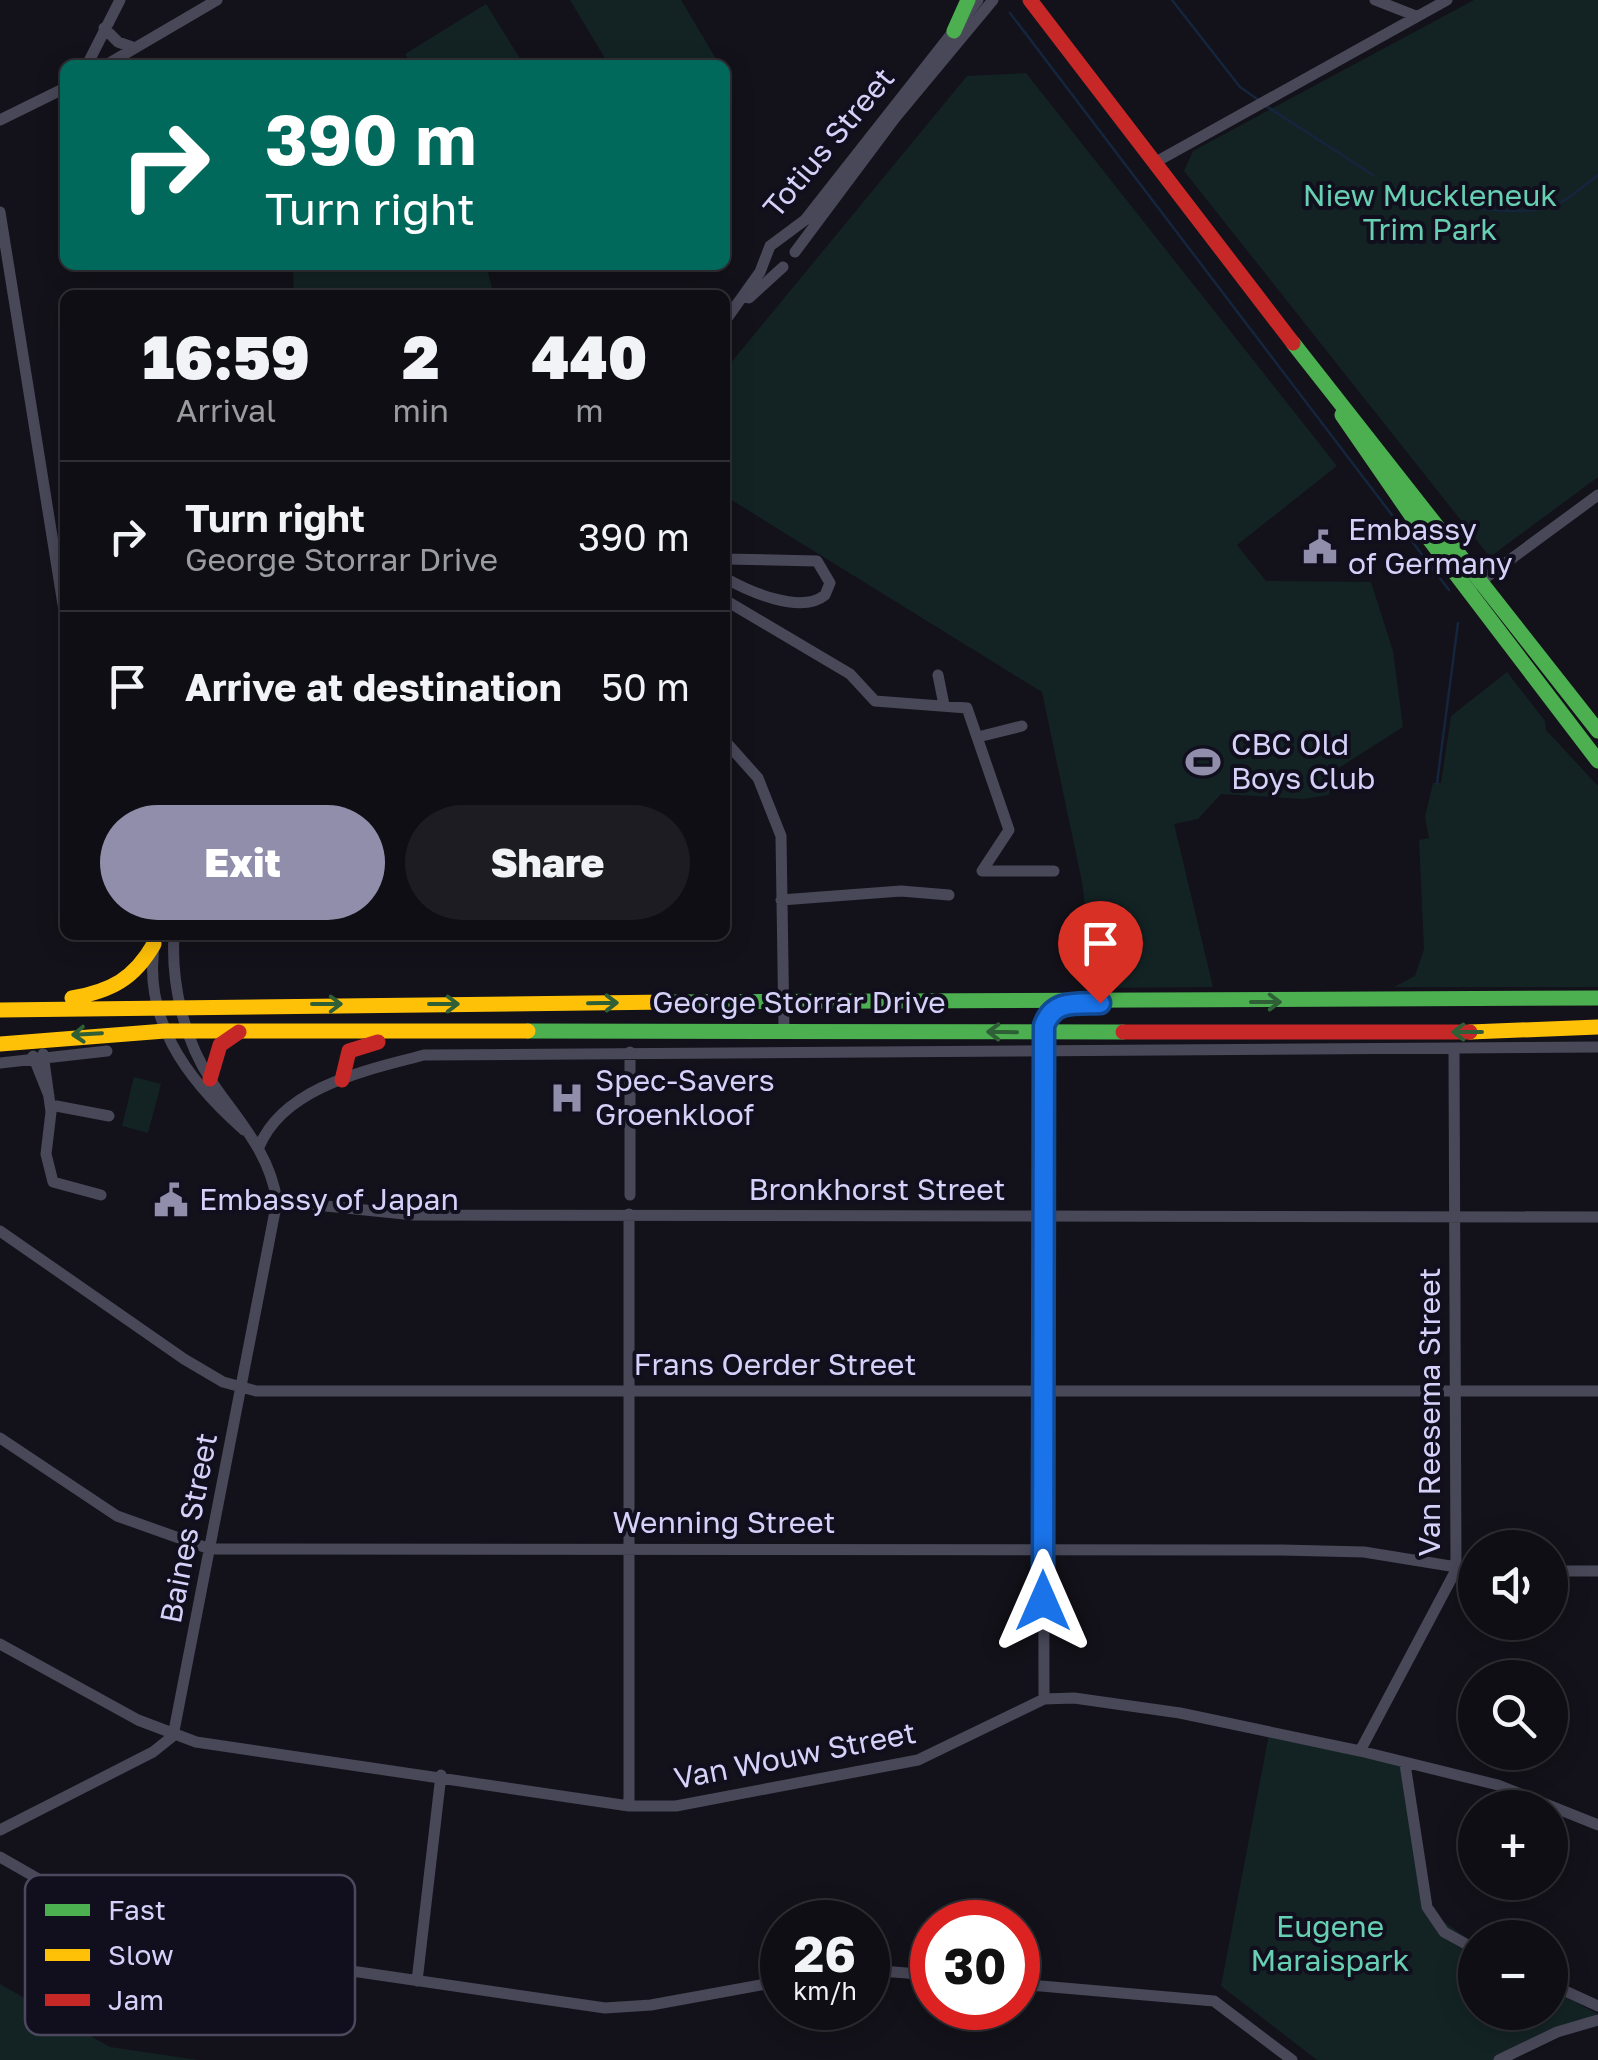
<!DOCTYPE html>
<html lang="en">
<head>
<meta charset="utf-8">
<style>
	:root { --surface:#0e0e14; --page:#1c1c22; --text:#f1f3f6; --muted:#9b9ca0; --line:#2e2e34; --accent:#918eab }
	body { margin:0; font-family:"Golos Text",sans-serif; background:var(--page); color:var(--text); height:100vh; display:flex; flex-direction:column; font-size:38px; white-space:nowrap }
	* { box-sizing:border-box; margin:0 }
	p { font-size:32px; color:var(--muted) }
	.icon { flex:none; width:55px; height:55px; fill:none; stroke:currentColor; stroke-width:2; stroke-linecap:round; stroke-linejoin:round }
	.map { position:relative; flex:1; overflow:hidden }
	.sheet { position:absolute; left:60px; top:290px; width:670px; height:650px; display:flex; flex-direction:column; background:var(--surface); border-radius:15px; box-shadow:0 5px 25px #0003,0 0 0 2px var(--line) }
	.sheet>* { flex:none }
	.hud { position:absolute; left:60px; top:60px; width:670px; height:210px; border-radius:15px; box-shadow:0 5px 25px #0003,0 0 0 2px var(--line); background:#00695c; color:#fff; overflow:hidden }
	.controls { position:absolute; left:1458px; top:1530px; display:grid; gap:20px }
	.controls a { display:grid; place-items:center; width:110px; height:110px; border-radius:50%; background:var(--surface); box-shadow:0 5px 25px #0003,0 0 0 2px var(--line); font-size:50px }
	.speed { position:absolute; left:760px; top:1900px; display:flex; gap:20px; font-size:50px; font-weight:700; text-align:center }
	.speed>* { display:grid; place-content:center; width:130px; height:130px; border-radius:50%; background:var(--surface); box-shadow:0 5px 25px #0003,0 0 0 2px var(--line); line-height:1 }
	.speed small { font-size:25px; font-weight:400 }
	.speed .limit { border:15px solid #d22; background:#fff; color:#111 }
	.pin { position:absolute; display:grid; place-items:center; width:85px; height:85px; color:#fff; margin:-102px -42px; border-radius:50% 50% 50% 0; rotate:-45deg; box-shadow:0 0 10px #0007 }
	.pin .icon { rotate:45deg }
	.me { position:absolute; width:110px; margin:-55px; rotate:0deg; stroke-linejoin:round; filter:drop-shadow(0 0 8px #0008) }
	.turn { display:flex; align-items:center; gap:35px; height:210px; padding:0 40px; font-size:45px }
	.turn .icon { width:130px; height:130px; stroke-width:2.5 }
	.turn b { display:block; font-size:70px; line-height:85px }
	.eta { display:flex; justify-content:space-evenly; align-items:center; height:170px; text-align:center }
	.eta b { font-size:60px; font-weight:800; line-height:70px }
	.button { display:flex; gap:20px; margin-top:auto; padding:20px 40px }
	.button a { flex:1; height:115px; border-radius:60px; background:var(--accent); color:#fff; font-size:40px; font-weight:800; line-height:115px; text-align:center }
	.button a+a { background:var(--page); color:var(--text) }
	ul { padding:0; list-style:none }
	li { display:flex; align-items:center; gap:30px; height:150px; padding:0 40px; border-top:2px solid var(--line) }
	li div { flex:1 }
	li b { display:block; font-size:38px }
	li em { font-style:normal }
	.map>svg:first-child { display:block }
</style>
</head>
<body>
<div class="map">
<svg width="1598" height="2060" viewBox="0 0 1598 2060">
	<rect width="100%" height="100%" fill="#13121a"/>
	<path fill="#132324" d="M 570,0 L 681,0 L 718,62 L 609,65 Z
		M 1474,0 L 1598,0 L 1598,477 L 1490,557 L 1184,171 L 1193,151 Z
		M 486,4 L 524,65 L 412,65 L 405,54 Z
		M 1026,73 L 1337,466 L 1237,545 L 1266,581 L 1371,582 L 1393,651 L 1403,727 L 1334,771 L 1329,795 L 1303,799 L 1221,794 L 1198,819 L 1174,824 L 1213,987 L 1095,988 L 1082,882 L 1042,692 L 725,496 L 725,370 L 967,76 Z
		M 298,265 L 486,265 L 494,295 L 294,295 L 293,273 Z
		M 1507,672 L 1545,721 L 1546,730 L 1598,786 L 1598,987 L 1394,987 L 1415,976 L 1424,949 L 1419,840 L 1429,838 L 1425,817 L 1433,783 L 1441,783 L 1451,716 Z
		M 134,1077 L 161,1084 L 148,1133 L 122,1126 Z
		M 1270,1729 L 1404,1763 L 1423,1907 L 1475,1944 L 1475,2012 L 1550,2012 L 1550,1989 L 1598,2014 L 1499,2060 L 1317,2060 L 1221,1986 Z
		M 0,1984 L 110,2047 L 198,2060 L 0,2060 Z"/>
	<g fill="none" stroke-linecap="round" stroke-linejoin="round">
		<path stroke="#15253d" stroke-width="2.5" d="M 1172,0 L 1240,87 L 1260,101
			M 1010,13 L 1449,590
			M 1266,106 L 1373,175
			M 1397,188 C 1433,205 1524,221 1560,203 C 1573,196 1586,184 1598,175
			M 1437,783 L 1458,623"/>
		<path stroke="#494859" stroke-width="11" d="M 1375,0 L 1416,16
			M 104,28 L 118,42 L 135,48
			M 87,65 L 120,0
			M 106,65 L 217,0
			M 0,120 L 65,88
			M 1154,163 L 1447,0
			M 0,212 L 65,617
			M 795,252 L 895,118 L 993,0
			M 749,298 L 783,267
			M 725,321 L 760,272 L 770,246 L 805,220 L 978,0
			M 725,559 L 817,561 L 830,583 L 825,595 C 801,615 748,591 725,578
			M 1477,584 L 1598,495
			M 725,600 L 850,674 L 875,701 L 967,708 L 1009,830 L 982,871 L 1054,871
			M 938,675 L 944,705
			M 978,737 L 1022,726
			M 725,741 L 758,778 L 781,836 L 784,1030
			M 781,900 L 901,891 L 949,895
			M 156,935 C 139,1017 187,1080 244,1130
			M 1043,1044 L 1044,1699
			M 630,1052 L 630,1195
			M 43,1054 L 51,1112 L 46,1154 L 53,1182 L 101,1195
			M 33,1056 L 49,1096
			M 0,1063 L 107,1051
			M 51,1105 L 109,1116
			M 259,1147 C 284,1086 368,1070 424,1055 L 1598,1047
			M 277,1201 L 414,1215 L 1598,1217
			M 629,1214 L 629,1806
			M 0,1231 L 184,1359 L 223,1382 L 256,1391 L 1598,1391
			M 0,1438 L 117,1516 L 210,1549 L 1282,1550 L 1364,1552 L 1475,1570
			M 1550,1571 L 1598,1571
			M 0,1644 L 138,1720 L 196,1742 L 629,1806 L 676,1806 L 918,1760 L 1044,1699 L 1074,1698 L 1180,1713 L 1360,1751 L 1498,1785 L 1598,1825
			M 1360,1751 L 1456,1570 L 1454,1049
			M 1405,1764 L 1427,1907 L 1444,1932 L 1475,1949
			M 0,1830 L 153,1752 L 173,1736 L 277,1201 C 269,1151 239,1122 212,1082 C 184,1040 171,984 174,935
			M 0,1857 L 124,1928 L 167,1944 L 605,2008 L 651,2005 L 782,1981
			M 868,1970 L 932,1975
			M 417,1981 L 441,1775
			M 1018,1984 L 1214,2001 L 1292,2060
			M 1550,1984 L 1598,2006
			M 1499,2060 L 1557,2032 L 1598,2020"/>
		<path stroke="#4caf50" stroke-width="15" d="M 954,31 L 968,0
			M 1293,343 L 1598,731
			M 1342,415 L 1413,518 L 1598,761
			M 670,1002 L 1598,998
			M 528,1031 L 1123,1032"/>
		<path stroke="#ffc107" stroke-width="15" d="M 72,998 C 111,991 134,979 154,944
			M 0,1010 L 670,1002
			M 1470,1032 L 1598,1027
			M 0,1044 L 165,1031 L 528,1031"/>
		<path stroke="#c62828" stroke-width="15" d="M 1030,0 L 1293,343
			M 1123,1032 L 1470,1032
			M 210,1079 L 220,1045 L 239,1032
			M 342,1080 L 349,1051 L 378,1042"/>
	</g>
	<defs><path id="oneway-shaft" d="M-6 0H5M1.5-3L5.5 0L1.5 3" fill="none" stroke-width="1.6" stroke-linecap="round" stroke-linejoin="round" transform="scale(2.5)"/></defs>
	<g stroke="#2e5f36">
		<use href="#oneway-shaft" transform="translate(1266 1002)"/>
		<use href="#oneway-shaft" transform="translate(603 1003) rotate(-1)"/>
		<use href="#oneway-shaft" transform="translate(327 1004)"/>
		<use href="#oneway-shaft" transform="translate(444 1004)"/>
		<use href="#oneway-shaft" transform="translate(1002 1032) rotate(-179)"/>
		<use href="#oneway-shaft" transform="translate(1467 1032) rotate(180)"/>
		<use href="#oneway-shaft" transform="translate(87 1034) rotate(177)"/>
	</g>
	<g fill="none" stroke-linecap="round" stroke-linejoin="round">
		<g stroke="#114b97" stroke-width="25">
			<path id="route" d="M 1043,1601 L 1044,1026 C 1053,999 1076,1004 1100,1003"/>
		</g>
		<use href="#route" stroke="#1a73e8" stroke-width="18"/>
	</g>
	<defs>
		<g id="civic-bare" transform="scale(2.7)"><path d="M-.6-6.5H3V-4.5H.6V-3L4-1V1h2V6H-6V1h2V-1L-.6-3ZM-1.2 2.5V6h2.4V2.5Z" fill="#918eab" stroke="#110f1d" stroke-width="2.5" paint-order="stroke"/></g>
		<g id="stadium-bare" transform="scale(2.7)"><path d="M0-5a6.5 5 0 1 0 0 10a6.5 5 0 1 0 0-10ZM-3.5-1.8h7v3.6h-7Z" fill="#918eab" stroke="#110f1d" stroke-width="2.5" paint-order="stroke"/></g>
		<g id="hospital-bare" transform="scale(2.7)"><path d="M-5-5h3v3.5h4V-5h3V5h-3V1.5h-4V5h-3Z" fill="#918eab" stroke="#110f1d" stroke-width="2.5" paint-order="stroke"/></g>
	</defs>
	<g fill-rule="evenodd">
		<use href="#civic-bare" x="1320" y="547"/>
		<use href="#stadium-bare" x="1203" y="762"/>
		<use href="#hospital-bare" x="567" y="1098"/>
		<use href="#civic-bare" x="171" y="1200"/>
	</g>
	<g text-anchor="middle" stroke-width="8" stroke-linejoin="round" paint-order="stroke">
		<g font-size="30" fill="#d5d1f9" stroke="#110f1d">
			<text transform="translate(829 143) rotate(-50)" y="10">Totius Street</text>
			<text x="799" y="1013">George Storrar Drive</text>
			<text x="877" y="1200">Bronkhorst Street</text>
			<text x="775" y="1375">Frans Oerder Street</text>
			<text transform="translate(1430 1412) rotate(-90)" y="10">Van Reesema Street</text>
			<text x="724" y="1533">Wenning Street</text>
			<text transform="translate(189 1528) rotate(-79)" y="10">Baines Street</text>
			<text transform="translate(795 1756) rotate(-11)" y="10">Van Wouw Street</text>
		</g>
		<g font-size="30" fill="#67cfb2" stroke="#110f1d">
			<text x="1430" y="206">Niew Muckleneuk<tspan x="1430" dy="34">Trim Park</tspan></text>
			<text x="1330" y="1937">Eugene<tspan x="1330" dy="34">Maraispark</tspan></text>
		</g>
		<g font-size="30" fill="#d5d1f9" stroke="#110f1d" text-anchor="start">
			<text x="1348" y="540">Embassy<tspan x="1348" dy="34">of Germany</tspan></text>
			<text x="1231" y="755">CBC Old<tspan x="1231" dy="34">Boys Club</tspan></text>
			<text x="595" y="1091">Spec-Savers<tspan x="595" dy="34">Groenkloof</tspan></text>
			<text x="199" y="1210">Embassy of Japan</text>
		</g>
	</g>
	<rect x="25" y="1875" width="330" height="160" rx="15" fill="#110f1d" stroke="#4c495f" stroke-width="2.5"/>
	<rect x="45" y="1904" width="45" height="12" fill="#4caf50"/>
	<rect x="45" y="1949" width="45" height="12" fill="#ffc107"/>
	<rect x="45" y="1994" width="45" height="12" fill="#c62828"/>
	<g font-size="28" fill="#d5d1f9">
		<text x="108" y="1920">Fast</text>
		<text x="108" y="1965">Slow</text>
		<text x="108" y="2010">Jam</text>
	</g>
</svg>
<div class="controls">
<a><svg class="icon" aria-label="sound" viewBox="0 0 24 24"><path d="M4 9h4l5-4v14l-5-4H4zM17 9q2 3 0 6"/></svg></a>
<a><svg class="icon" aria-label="search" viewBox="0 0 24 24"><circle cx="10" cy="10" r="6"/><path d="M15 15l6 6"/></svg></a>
<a>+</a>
<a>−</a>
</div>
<div class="speed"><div>26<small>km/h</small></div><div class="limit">30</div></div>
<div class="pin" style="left:1100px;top:1003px;background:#d93025"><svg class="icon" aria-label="arrive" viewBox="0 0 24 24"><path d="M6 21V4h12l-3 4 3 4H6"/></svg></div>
<svg class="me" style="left:1043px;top:1601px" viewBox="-20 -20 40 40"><path d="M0-17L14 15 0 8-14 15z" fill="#1a73e8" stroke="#fff" stroke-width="4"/></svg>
<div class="hud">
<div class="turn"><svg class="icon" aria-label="right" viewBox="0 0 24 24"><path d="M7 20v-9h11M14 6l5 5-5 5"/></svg><div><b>390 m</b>Turn right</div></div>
</div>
<section class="sheet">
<div class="eta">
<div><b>16:59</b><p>Arrival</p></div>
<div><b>2</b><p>min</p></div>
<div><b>440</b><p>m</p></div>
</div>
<ul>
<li><svg class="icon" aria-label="right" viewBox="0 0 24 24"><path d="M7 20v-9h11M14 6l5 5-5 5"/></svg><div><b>Turn right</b><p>George Storrar Drive</p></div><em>390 m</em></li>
<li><svg class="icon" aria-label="arrive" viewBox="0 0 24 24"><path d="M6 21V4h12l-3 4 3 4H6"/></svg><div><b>Arrive at destination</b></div><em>50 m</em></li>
</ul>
<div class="button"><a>Exit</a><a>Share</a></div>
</section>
</div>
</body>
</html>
